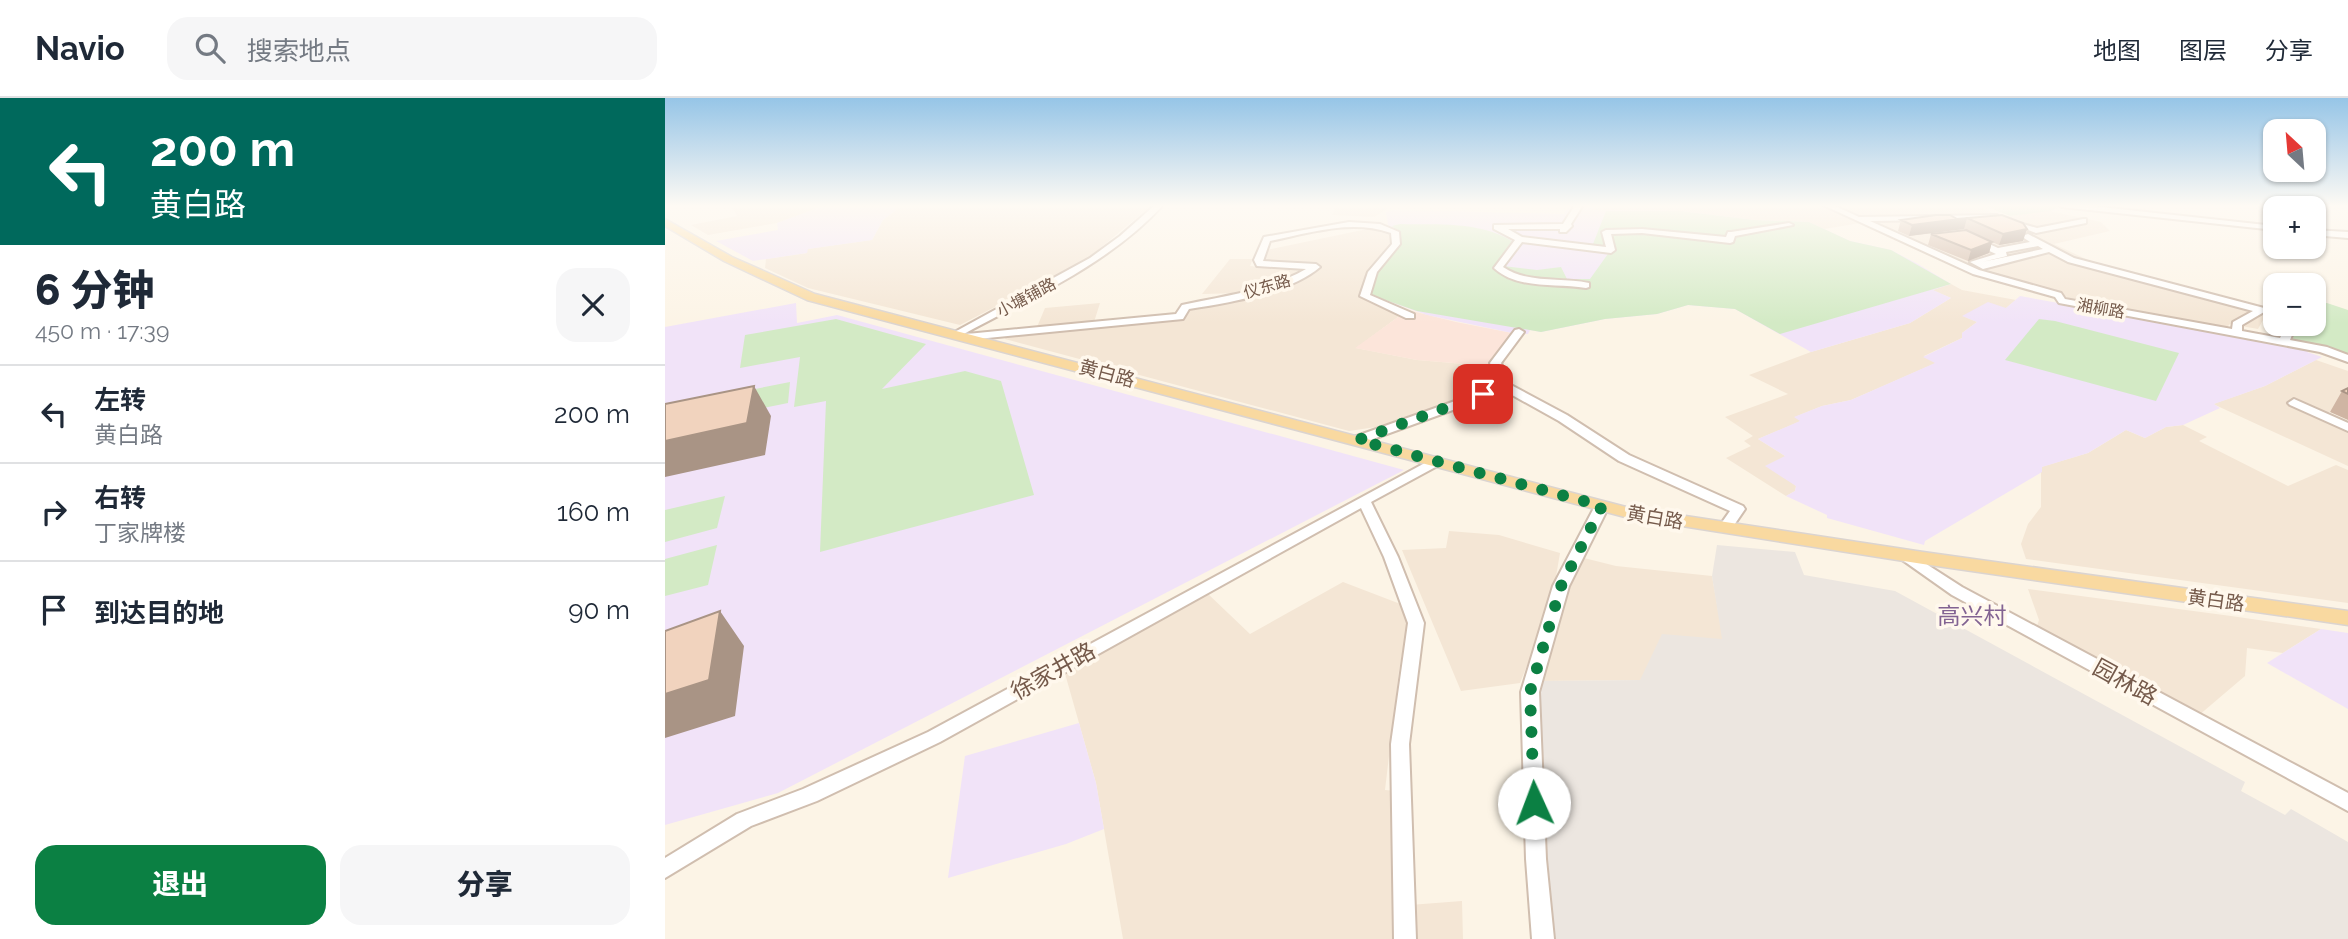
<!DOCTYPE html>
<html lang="zh">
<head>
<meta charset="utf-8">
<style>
	:root { --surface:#fff; --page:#f6f6f7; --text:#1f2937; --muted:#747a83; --line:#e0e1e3; --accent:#0b8043 }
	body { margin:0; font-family:Raleway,"Noto Sans SC",sans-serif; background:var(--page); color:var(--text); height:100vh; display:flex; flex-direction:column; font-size:26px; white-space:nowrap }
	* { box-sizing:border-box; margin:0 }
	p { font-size:23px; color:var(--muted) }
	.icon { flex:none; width:38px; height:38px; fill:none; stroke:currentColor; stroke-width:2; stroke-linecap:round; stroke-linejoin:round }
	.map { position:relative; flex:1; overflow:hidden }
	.sheet { display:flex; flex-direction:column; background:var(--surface); width:665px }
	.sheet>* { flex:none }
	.hud { background:#00695c; color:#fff; overflow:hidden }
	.needle { width:46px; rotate:334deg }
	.controls { position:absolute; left:1598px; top:21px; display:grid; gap:14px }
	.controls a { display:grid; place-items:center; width:63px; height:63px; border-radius:14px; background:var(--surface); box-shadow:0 2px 5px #0004; font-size:35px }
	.pin { position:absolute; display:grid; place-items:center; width:60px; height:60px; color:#fff; margin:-30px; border-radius:14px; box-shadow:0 4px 10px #0006 }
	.me { position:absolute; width:77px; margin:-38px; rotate:358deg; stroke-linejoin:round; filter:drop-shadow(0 0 5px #0008) }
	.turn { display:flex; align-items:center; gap:24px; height:147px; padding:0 35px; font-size:32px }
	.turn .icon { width:91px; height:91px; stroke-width:2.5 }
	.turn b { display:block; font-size:49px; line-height:60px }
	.round { display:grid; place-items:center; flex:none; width:74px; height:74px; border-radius:21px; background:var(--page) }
	.headline { display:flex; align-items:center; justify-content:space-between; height:119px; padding:0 35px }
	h1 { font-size:42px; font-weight:800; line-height:52px }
	.cta { display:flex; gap:14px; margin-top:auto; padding:14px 35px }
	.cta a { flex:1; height:80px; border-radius:21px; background:var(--accent); color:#fff; font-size:28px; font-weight:800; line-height:80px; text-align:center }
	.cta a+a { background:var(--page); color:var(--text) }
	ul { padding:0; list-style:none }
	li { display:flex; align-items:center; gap:21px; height:98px; padding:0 35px; border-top:2px solid var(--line) }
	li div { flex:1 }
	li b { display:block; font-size:26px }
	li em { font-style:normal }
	header { display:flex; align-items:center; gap:42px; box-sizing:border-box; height:98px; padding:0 35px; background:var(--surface); border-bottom:2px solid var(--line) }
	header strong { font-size:33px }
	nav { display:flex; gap:38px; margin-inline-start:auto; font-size:24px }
	.search { width:490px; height:63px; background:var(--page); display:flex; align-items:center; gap:18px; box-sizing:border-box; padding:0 24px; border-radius:21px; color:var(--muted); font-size:26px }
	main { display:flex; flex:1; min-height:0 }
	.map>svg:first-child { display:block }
</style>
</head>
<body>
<header>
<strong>Navio</strong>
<div class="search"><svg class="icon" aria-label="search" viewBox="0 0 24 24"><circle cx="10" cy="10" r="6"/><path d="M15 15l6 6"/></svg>搜索地点</div>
<nav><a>地图</a><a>图层</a><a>分享</a></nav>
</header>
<main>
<section class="sheet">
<div class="hud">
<div class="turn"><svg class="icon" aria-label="left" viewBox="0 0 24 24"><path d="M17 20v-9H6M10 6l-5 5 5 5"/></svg><div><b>200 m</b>黄白路</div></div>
</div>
<div class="headline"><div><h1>6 分钟</h1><p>450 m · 17:39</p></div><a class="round"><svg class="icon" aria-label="close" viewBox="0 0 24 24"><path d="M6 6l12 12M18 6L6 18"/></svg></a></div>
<ul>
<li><svg class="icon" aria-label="left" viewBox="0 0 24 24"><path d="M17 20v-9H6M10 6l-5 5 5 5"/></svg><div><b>左转</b><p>黄白路</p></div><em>200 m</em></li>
<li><svg class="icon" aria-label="right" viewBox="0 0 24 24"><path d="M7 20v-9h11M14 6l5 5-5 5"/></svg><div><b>右转</b><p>丁家牌楼</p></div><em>160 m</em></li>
<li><svg class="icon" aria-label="arrive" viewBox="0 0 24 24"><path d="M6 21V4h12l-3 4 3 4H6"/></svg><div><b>到达目的地</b></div><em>90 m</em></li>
</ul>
<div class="cta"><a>退出</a><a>分享</a></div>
</section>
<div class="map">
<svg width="1683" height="841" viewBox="0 0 1683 841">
	<rect width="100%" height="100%" fill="#fcf4e6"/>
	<path fill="#f4e6d5" d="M 66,107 L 161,107 L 112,125 L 43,137 L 26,127 L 72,118 Z
		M 243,107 L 487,107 L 421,162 L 295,227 L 143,190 L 100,170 L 101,161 L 142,155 L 142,151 L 207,142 L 218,122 L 231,112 L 228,109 Z
		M 641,107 L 804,107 L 725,109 L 709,119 L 667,117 L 671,109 Z
		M 929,107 L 1157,107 L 1195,125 L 1159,131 L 1143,124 L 1089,122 L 1016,113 L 927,112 Z
		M 1166,107 L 1312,107 L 1336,120 L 1380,112 L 1436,124 L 1445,133 L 1389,146 L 1423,162 L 1603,213 L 1593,231 L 1565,226 L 1560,231 L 1409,203 L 1395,195 L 1317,175 Z
		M 712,129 L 727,135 L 726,146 L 706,172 L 697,199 L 737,216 L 691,250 L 752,262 L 824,268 L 828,280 L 815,293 L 711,329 L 684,333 L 340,241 L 342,237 L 518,222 L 525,210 L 617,186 L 655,168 L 650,165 L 607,167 L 597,163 L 601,152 Z
		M 565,161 L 588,161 L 585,168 L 613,171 L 643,170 L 611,187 L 576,195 L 537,196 Z
		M 1286,186 L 1297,192 L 1351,202 L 1341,210 L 1298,218 L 1312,224 L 1297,235 L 1297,240 L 1259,258 L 1271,265 L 1186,302 L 1157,308 L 1130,319 L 1136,323 L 1093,341 L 1120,358 L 1126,383 L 1131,388 L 1130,393 L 1121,398 L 1061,360 L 1086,348 L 1079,343 L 1088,338 L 1060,319 L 1123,296 L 1084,277 L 1146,254 L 1245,225 L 1286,200 L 1267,192 Z
		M 435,205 L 429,224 L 372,229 L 380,210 Z
		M 1651,262 L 1683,273 L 1683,304 L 1661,316 L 1683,326 L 1683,368 L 1548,306 L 1600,288 Z
		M 1518,327 L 1542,339 L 1534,343 L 1623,388 L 1671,367 L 1683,372 L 1683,505 L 1361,461 L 1356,446 L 1363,426 L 1376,409 L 1376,369 L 1423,355 L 1461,332 L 1480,340 L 1501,329 Z
		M 784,433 L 834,437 L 895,455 L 886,508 L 855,585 L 796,593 L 737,452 L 781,450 Z
		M 915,459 L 951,468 L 1047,478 L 1058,541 L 975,582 L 872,583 L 899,494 Z
		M 678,484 L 738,507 L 742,528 L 734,573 L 720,692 L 742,694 L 745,807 L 797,803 L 798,841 L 458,841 L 431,685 L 399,572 L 541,494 L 585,536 Z
		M 1363,491 L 1566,518 L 1656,531 L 1618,555 L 1582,550 L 1580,578 L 1533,618 L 1371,531 L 1374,522 Z"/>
	<path fill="#fce5da" d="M 743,212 L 791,224 L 847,235 L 827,259 L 824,268 L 752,262 L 690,250 Z"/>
	<path fill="#ece6e0" d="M 1052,447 L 1130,454 L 1139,477 L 1230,493 L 1580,684 L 1576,693 L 1620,717 L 1626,711 L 1683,744 L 1683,841 L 883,841 L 872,583 L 975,582 L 997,536 L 1057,541 L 1047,478 Z"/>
	<path fill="#f1e3f8" d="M 161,107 L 243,107 L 229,109 L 231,112 L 218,122 L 207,142 L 143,151 L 142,155 L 88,163 L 51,143 L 113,132 L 112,125 Z
		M 904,107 L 929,107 L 928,112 L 1016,113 L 1089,122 L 1144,124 L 1185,143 L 1226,152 L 1253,166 L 1286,186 L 1268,192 L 1286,200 L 1245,225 L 1146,254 L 1070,211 L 1023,207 L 992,216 L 940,221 L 876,234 L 865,232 L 863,236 L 847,235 L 762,217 L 703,196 L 734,134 L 723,127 L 721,114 L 728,112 L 899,116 Z
		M 1355,198 L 1648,251 L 1642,254 L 1657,259 L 1600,288 L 1549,306 L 1555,310 L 1518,327 L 1501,329 L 1480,340 L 1461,332 L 1423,355 L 1377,369 L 1377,374 L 1260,443 L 1259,447 L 1162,420 L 1162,417 L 1121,398 L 1130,393 L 1131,388 L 1100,368 L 1120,358 L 1093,341 L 1135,323 L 1129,319 L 1157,308 L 1186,302 L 1270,265 L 1258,259 L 1297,240 L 1297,235 L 1312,224 L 1297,218 L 1323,204 L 1341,210 Z
		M 131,205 L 132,225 L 172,217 L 739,372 L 113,695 L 0,727 L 0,229 Z
		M 1656,531 L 1683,535 L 1683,611 L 1602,565 Z
		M 414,625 L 431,685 L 439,731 L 401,746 L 283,780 L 300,658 Z"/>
	<path fill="#d3eac5" d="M 1318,107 L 1391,107 L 1396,108 L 1385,113 L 1345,118 Z
		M 941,113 L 1016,113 L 1089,122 L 1144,124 L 1185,143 L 1226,152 L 1286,186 L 1115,236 L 1070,211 L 1023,207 L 992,216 L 940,221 L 876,234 L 752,213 L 703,196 L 711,173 L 734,134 L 727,128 L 735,126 C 774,127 813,123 847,143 L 830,167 L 872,172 L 896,169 L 902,181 L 925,181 L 945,153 L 926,151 Z
		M 1649,205 L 1662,205 L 1683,212 L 1683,258 L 1625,242 L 1628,226 L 1648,226 Z
		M 171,221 L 261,246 L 217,291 L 300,273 L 336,283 L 369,397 L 155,454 L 161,303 L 129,309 L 135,259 L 75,270 L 80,237 Z
		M 1374,221 L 1390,223 L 1514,255 L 1491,303 L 1340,262 Z
		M 125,284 L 123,305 L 0,330 L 0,309 Z
		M 60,398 L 52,430 L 0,444 L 0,412 Z
		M 52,447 L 43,487 L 0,498 L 0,461 Z"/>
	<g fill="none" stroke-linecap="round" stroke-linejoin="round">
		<g stroke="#d0beaf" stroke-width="4">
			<path id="minor" d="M 490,107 L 498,107 C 443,167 365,200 295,238 L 291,239 L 286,236 L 425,160 L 455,138 Z
				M 910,107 L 918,107 L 906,126 L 907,128 L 901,134 L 895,134 L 895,131 L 843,131 L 857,139 L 941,149 L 937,134 L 941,132 L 977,131 L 1061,139 L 1063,134 L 1066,134 L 1124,125 L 1128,127 L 1070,138 L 1068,144 L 1065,145 L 977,135 L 946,136 L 950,152 L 946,155 L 857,144 L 838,169 C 863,186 896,179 924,185 L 924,189 L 921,190 C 891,185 853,192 829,170 L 850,142 L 829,131 L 829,127 L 898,126 Z
				M 1158,107 L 1168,107 L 1194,119 L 1332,117 L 1333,119 L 1329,121 L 1205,123 L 1314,172 L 1396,195 L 1400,201 L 1567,231 L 1568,224 L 1588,213 L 1403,164 L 1384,154 L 1318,171 L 1305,164 L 1331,156 L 1307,145 L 1307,141 L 1313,141 L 1333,150 L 1365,144 L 1356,138 L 1363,136 L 1409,160 L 1599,210 L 1599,214 L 1577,227 L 1577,233 L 1615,240 L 1619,232 L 1617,226 L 1627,226 L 1629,232 L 1625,242 L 1662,249 L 1683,257 L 1683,264 L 1655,254 L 1394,205 L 1390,199 L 1308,176 ZM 1373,148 L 1378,151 L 1317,164 L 1342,158 L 1341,154 Z
				M 1393,107 L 1417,107 L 1610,128 L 1610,132 L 1397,109 Z
				M 1418,121 L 1421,121 L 1421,125 L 1371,135 L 1350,127 L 1354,125 L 1372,130 Z
				M 684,124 L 715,126 L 734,134 L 735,146 L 712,174 L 705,197 L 749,216 L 749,220 L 741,220 L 695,198 L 703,174 L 727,146 L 726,135 C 686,121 645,135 605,143 L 598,163 L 651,166 L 655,169 C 625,195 563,205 524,211 L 518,221 L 302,242 L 297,239 L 302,236 L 511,216 L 517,207 C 558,198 603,193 641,171 L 592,168 L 589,162 L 599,139 Z
				M 1648,132 L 1683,134 L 1683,140 L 1648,137 Z
				M 1618,177 L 1623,180 L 1617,184 L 1616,187 L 1609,189 L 1609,181 Z
				M 854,231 L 859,234 L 836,265 L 846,287 L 902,317 L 964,357 L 1078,408 L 1080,411 L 1065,433 L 1055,433 L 1053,430 L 1065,413 L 954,363 L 894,323 L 840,293 L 697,345 L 693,346 L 687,342 L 689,339 L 835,287 L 825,265 L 850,232 Z
				M 1629,301 L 1683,325 L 1683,333 L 1625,307 L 1623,305 Z
				M 771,359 L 777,363 L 776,366 L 706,404 L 733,459 L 759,525 L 744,646 L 751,841 L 729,841 L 726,646 L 743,525 L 719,459 L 696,410 L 275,644 L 152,703 L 86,728 L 0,780 L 0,760 L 72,716 L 138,691 L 263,634 Z
				M 937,404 L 944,408 L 904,488 L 874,594 L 881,761 L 889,841 L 867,841 L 861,761 L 856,594 L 888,488 L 930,408 Z
				M 1241,453 L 1297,489 L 1683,695 L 1683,713 L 1287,497 L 1236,461 L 1234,458 L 1236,455 Z"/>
		</g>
		<g stroke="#dbd4d0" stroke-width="3">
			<path id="major" d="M 0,121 L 67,159 L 150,196 L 961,409 L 1258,454 L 1683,513 L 1683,527 L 1258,466 L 960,419 L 142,202 L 59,163 L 0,128 Z"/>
		</g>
		<use href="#minor" fill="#fff" fill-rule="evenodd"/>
		<use href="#major" fill="#f9d9a0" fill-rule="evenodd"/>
	</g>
	<path fill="#cfb5a3" d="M 1337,117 L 1358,143 L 1334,147 L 1327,144 L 1324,155 L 1303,163 L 1263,147 L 1266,136 L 1301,132 L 1299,131 L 1244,138 L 1233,133 L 1236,122 L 1292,121 Z
		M 1683,290 L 1683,322 L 1665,314 L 1677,293 Z"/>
	<path fill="#a99485" d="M 1302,120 L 1299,131 L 1244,138 L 1247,127 Z
		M 1362,131 L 1358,143 L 1334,147 L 1338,136 Z
		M 1327,144 L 1324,155 L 1303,163 L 1306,152 Z
		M 89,288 L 106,318 L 100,357 L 0,379 L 0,343 Z
		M 55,513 L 79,548 L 70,618 L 0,640 L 0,596 Z"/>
	<path fill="#f1d3be" stroke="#a99485" stroke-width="2" d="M 1271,117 L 1285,117 L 1292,121 L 1337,117 L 1358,125 L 1362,131 L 1338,136 L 1302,120 L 1247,127 L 1236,122 Z
		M 1301,132 L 1327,144 L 1306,152 L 1266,136 Z
		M 89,288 L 82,325 L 0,343 L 0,306 Z
		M 1683,290 L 1683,296 L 1677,293 Z
		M 55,513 L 44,582 L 0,596 L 0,533 Z"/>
	<linearGradient id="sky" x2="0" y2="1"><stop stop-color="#96c5e7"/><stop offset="0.48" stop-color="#fefaf4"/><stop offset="1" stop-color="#fefaf4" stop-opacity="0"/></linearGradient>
	<rect width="1683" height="225" fill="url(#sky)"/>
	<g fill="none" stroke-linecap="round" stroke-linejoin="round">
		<path stroke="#0b8043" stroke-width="12" stroke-dasharray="0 21.6" d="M 818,296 L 693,342 L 937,408 L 896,488 L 865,594 L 869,705"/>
	</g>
	<g text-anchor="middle" stroke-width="7" stroke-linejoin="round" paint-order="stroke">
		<g font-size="16" fill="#755a4b" stroke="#fff8ed">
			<text transform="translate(602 188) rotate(-16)" y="6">仪东路</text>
			<text transform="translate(361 199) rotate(-28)" y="6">小塘铺路</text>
			<text transform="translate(1436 210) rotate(10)" y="6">湘柳路</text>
		</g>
		<g font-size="19" fill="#755a4b" stroke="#fff8ed">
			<text transform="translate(442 275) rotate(15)" y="7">黄白路</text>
			<text transform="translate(990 419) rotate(10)" y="7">黄白路</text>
			<text transform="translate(1551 502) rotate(8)" y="7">黄白路</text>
		</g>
		<g font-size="23" fill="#826392" stroke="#fff8ed">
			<text x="1307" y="526">高兴村</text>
		</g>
		<g font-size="23" fill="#755a4b" stroke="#fff8ed">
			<text transform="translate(388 573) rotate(-29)" y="8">徐家井路</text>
			<text transform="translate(1460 584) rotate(29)" y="8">园林路</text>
		</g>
	</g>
</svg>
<div class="controls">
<a><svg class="needle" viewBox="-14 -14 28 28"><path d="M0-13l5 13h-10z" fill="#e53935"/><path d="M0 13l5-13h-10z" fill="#747a83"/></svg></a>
<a>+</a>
<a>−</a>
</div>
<div class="pin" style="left:818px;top:296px;background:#d93025"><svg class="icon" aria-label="arrive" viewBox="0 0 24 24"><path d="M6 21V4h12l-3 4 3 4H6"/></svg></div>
<svg class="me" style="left:869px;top:705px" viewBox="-20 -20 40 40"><circle r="19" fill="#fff"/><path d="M0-13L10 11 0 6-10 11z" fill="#0b8043"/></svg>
</div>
</main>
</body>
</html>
